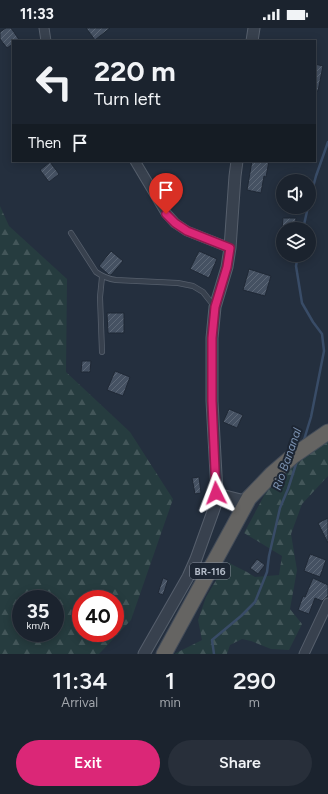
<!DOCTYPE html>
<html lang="en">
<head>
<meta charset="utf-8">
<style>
	:root { --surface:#1b232e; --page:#282f3a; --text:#f1f3f6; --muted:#a0a4aa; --line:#39404a; --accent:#db2777 }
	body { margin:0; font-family:Figtree,sans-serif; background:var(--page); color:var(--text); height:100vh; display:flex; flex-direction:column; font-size:15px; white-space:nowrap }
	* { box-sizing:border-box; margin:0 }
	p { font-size:13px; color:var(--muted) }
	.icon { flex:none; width:22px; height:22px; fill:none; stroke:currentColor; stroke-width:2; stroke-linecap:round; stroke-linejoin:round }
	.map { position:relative; height:626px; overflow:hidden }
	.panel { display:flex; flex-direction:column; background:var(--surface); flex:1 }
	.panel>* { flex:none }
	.top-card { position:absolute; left:12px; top:12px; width:304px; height:122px; border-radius:0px; box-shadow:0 2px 10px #0003,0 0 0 1px var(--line); background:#1b232e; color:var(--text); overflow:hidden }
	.buttons { position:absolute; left:276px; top:146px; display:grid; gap:8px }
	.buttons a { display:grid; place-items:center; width:40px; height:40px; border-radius:50%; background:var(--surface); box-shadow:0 2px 10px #0003,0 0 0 1px var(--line); font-size:20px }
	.speed { position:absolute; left:12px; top:562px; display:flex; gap:8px; font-size:20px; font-weight:700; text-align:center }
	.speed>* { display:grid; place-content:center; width:52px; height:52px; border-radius:50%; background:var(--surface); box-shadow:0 2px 10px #0003,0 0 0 1px var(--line); line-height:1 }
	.speed small { font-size:10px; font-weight:400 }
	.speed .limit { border:6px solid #d22; background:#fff; color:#111 }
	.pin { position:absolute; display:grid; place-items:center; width:34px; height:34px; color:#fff; margin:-41px -17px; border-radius:50% 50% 50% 0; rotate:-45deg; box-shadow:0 0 4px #0007 }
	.pin .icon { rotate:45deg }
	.me { position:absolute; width:44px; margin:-22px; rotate:357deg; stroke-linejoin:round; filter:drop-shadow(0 0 3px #0008) }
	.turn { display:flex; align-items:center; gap:14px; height:84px; padding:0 16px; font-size:18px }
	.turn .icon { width:52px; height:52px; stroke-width:2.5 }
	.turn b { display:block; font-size:28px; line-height:34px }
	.then { display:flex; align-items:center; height:38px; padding:0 16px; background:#0003; gap:8px; font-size:15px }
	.eta { display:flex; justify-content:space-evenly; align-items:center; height:68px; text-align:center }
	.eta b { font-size:24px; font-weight:600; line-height:28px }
	.cta { display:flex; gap:8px; margin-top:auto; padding:8px 16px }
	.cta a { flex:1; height:46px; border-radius:24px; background:var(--accent); color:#fff; font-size:16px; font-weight:600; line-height:46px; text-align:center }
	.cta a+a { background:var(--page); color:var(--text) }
	.status { display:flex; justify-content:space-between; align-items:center; height:28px; padding:0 20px; background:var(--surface); direction:ltr }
	.status svg { height:11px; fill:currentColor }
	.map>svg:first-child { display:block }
</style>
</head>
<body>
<div class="status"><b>11:33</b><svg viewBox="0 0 49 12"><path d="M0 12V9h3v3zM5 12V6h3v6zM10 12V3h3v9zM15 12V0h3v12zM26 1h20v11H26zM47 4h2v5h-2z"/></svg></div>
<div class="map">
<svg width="328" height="626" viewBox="0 0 328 626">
	<defs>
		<pattern id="forest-firs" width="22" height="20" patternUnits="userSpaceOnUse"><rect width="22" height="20" fill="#263c3f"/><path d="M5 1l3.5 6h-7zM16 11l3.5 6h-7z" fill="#435659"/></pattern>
		<pattern id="building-hatch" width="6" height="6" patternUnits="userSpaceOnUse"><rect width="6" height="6" fill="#455162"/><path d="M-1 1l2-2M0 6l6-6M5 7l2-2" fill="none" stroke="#5d6877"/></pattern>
	</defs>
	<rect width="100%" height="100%" fill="#242f3e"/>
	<path fill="url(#forest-firs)" fill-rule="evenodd" d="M 0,178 L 9,198 L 67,251 L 66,344 L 130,404 L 173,471 L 131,592 L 99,626 L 0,626 ZM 21,571 L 55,571 L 55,605 L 21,605 ZM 81,571 L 115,571 L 115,605 L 81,605 Z
		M 328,412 L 328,448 L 302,476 L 291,506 L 297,542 L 290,581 L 302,596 L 289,622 L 271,621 L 251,613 L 242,611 L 230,617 L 227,626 L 174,626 L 202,612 L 198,592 L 206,569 L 227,534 L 247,544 L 255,549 L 279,547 L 282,528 L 244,505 L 266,464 L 287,440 Z"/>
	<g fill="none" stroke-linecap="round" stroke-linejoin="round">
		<path stroke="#394c67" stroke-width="2.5" d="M 309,174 L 316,148 L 328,114
			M 303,201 L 308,179
			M 298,227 L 296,238 L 302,275 L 313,294 L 322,306 L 324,323 L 311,389 L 303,415
			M 214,626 L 212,612 L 241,588 L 255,574 L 267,544 L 269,528 L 280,480 L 288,461 L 297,433"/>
	</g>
	<path fill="url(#building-hatch)" stroke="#1f2835" d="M 6,0 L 11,0 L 20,13 L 13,13 L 13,16 L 7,20 L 0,11 L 0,4 Z
		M 86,0 L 110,0 L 95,12 Z
		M 315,36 L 323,38 L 318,63 L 315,63 Z
		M 252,133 L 269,133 L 266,149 L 264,148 L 261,165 L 247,162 Z
		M 50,134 L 59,146 L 49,154 L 40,142 Z
		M 283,190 L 296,190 L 295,201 L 282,201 Z
		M 111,223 L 123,233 L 111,247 L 109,247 L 99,238 Z
		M 199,223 L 217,231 L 209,250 L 190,241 Z
		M 249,241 L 271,248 L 265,268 L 243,262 Z
		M 107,285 L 124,285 L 124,305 L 108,305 Z
		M 82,333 L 91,333 L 90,344 L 81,344 Z
		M 115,343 L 130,349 L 123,368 L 107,362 Z
		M 229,381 L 243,387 L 237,400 L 223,394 Z
		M 199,449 L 201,465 L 195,466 L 192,450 Z
		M 328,490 L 328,515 L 318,495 Z
		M 310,526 L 326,532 L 320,549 L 304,543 Z
		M 257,531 L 265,537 L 258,546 L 250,540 Z
		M 163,550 L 168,552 L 163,567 L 158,565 Z
		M 313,550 L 328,557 L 328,568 L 322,573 L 315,570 L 309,586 L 298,582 L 303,568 L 305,569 Z"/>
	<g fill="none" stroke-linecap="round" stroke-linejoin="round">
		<g stroke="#565f6c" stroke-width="6">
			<path id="service" d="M 71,205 L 96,244 C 103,249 108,251 116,252 L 178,255 L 193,258 L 203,264 L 214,278
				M 102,249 L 100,269 L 102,324"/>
		</g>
		<g stroke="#565f6c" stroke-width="11">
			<path id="minor" d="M 44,0 L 46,13
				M 135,133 L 166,185 L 175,195 L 187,203 L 230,220
				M 217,465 L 241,471 L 249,470
				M 218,471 L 232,476 L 241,484
				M 304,626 L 328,575"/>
		</g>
		<g stroke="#565f6c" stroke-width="13">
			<path id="tertiary" d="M 252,13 L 254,0
				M 144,626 L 188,549 L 196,531 L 215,478 L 217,465 L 212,373 L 212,310 L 215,279 L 227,239 L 230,220 L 235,148 L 237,133"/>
		</g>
		<g stroke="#434c59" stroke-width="17">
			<path id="trunk" d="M 164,626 L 249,470 L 272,446 L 293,428 L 328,404"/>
		</g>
		<use href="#service" stroke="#38414e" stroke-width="4.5"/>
		<use href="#minor" stroke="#38414e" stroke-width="9"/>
		<use href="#tertiary" stroke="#38414e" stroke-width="11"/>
		<use href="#trunk" stroke="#656462" stroke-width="15"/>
	</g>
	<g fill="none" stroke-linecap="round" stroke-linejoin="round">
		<g stroke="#8e194d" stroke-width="10">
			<path id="route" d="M 166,186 L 175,195 L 187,203 L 230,220 L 227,239 L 215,279 L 212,310 L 212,373 L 216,465"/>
		</g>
		<use href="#route" stroke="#db2777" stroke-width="7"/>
	</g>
	<g text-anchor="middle" stroke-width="4" stroke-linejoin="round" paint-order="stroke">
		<rect fill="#1d2633" stroke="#878f9c" stroke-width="1" x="190" y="535" width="40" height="16" rx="3"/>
		<g font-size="10" font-weight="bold" fill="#b4bcc9">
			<text x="210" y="547">BR-116</text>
		</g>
		<g font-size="12" font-style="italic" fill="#7c92b1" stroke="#1d2633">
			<text transform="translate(287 431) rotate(-71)" y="4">Rio Bananal</text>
		</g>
	</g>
</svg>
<div class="buttons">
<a><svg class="icon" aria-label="sound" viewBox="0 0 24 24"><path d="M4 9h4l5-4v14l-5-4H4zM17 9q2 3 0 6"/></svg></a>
<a><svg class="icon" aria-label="layers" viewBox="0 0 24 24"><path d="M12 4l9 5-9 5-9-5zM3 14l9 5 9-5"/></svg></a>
</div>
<div class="speed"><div>35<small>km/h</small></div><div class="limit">40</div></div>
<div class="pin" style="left:166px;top:186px;background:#d93025"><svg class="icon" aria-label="arrive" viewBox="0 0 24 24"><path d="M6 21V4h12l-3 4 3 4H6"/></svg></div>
<svg class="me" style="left:216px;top:465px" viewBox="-20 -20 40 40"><path d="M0-17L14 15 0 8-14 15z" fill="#db2777" stroke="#fff" stroke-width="4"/></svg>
<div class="top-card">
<div class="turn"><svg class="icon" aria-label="left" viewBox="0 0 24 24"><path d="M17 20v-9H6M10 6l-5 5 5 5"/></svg><div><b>220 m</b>Turn left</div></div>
<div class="then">Then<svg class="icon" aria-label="arrive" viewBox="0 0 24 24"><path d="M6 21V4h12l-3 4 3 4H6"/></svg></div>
</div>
</div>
<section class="panel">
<div class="eta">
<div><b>11:34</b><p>Arrival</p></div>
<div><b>1</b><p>min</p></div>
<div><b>290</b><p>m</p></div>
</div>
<div class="cta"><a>Exit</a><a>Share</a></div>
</section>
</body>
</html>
